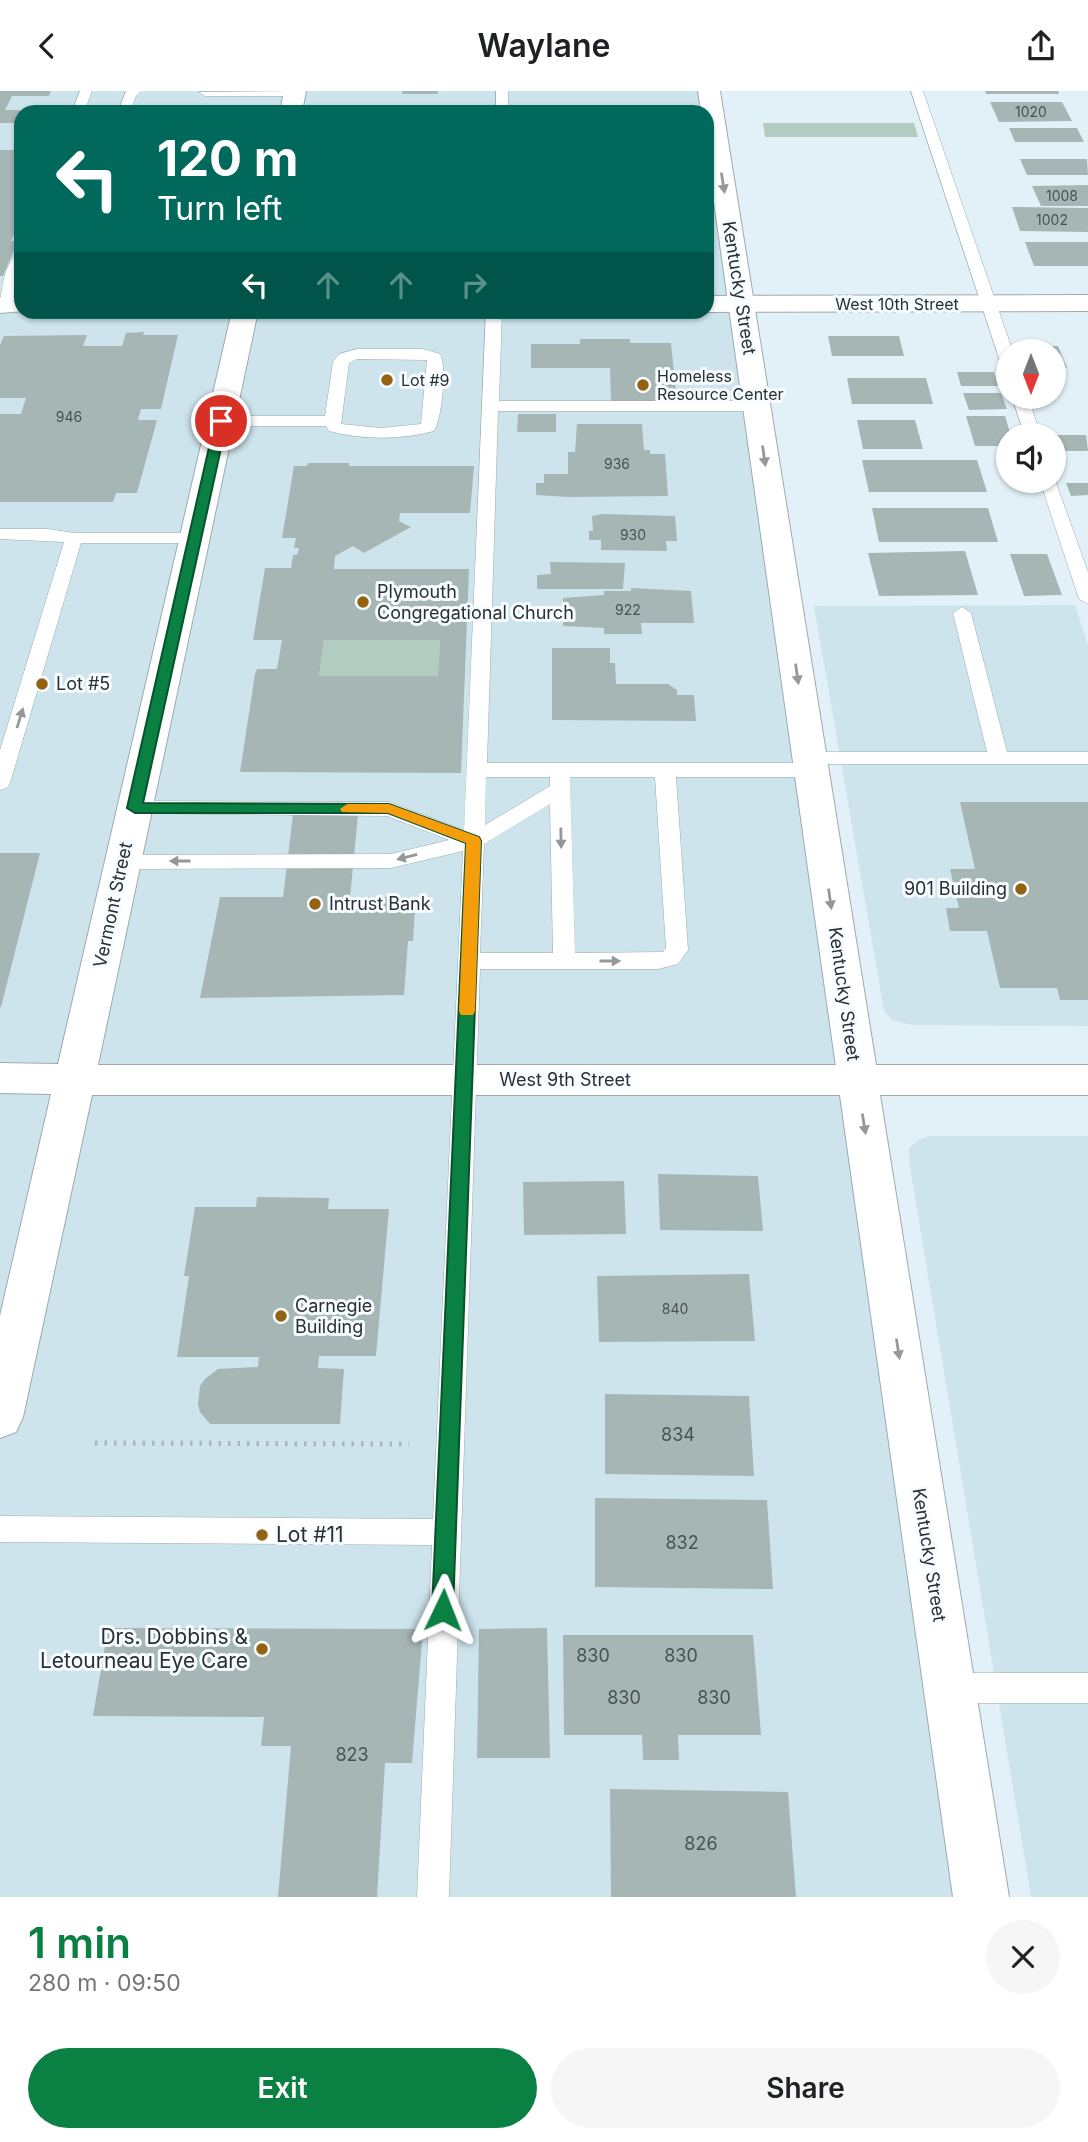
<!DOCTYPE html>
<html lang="en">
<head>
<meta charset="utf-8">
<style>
	:root { --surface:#fff; --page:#f6f6f6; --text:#202124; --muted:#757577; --accent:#0b8043 }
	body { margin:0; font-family:Inter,sans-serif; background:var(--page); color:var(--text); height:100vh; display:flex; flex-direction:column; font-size:26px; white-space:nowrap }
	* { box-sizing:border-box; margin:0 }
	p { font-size:23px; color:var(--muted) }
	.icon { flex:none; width:38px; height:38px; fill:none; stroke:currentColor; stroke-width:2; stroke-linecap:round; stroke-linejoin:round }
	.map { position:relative; height:1806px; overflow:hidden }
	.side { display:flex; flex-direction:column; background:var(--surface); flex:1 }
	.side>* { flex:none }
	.guide { position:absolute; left:14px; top:14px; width:700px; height:214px; border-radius:21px; box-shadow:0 2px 5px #0004; background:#00695c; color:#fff; overflow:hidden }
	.needle { width:46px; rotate:180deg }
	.controls { position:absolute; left:996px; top:248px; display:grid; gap:14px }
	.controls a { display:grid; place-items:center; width:70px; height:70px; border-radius:50%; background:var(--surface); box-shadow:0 2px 5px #0004; font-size:35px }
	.pin { position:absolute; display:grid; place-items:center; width:60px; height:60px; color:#fff; margin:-30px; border:4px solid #fff; border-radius:50%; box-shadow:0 2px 7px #0007 }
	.me { position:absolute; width:77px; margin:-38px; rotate:2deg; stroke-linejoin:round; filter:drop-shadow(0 0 5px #0008) }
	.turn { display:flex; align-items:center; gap:24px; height:147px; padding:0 28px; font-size:32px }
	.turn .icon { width:91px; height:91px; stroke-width:2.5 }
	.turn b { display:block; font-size:49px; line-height:60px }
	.lanes { display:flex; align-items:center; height:66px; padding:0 28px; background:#0003; justify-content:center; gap:35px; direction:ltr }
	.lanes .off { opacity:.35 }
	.round { display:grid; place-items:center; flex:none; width:74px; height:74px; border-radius:37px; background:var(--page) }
	.headline { display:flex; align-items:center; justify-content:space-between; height:119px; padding:0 28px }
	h1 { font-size:42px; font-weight:600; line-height:52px; color:var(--accent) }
	.primary-button { display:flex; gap:14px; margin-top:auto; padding:14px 28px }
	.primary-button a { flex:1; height:80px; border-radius:42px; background:var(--accent); color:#fff; font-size:28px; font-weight:600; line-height:80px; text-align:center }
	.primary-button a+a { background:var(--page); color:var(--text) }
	header { display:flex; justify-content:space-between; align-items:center; height:91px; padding:0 28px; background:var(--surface); font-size:32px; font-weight:600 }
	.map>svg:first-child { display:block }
</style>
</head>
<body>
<header><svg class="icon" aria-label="back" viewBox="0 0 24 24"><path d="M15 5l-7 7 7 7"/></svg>Waylane<svg class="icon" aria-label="share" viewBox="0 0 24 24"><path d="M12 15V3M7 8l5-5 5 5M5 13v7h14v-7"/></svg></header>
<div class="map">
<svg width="1088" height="1806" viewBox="0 0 1088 1806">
	<rect width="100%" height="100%" fill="#e2f1f7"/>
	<path fill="#cee4ed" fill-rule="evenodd" d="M 0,0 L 709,0 L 981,1806 L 0,1806 ZM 21,21 L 707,21 L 707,220 L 21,220 Z
		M 1075,514 L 1088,554 L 1088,935 L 912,934 L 892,929 L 884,920 L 814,515 Z
		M 930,1045 L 1088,1045 L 1088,1806 L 1031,1806 L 909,1070 L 909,1058 L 918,1049 Z"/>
	<path fill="#b2ccbf" d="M 763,32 L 914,32 L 918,46 L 765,46 Z
		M 324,549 L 440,549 L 438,585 L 319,585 Z"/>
	<path fill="#a6b6b5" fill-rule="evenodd" d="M 0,0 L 51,0 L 49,5 L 12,5 L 5,19 L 21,19 L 21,32 L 0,32 Z
		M 402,0 L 438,0 L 438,3 L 402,3 Z
		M 985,0 L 1058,0 L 1059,3 L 986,3 Z
		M 990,11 L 1062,11 L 1072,30 L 999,31 Z
		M 1009,37 L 1077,37 L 1084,51 L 1015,51 Z
		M 0,59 L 21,59 L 21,127 L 11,150 L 18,150 L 3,185 L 0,185 Z
		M 1020,68 L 1087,68 L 1088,84 L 1027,84 Z
		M 1088,94 L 1088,115 L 1041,115 L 1032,95 Z
		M 1012,116 L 1088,117 L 1088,141 L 1020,140 Z
		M 1025,151 L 1088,151 L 1088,175 L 1034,175 Z
		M 144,241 L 143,244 L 178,244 L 161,318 L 141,318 L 138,329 L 157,329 L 137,402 L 116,402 L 113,411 L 0,411 L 0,323 L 21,323 L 26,307 L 0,307 L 0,254 L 4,245 L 87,244 L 83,255 L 122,255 L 126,242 Z
		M 828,245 L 899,245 L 904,265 L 832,265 Z
		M 580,248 L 630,248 L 630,252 L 671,252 L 677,311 L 611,311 L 610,277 L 531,277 L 531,253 L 580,253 Z
		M 1058,255 L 1067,277 L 1054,277 L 1054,261 L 1027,261 L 1025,256 Z
		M 957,281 L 994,281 L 998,295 L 961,295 Z
		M 847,287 L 926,287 L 933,313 L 852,313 Z
		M 963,302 L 1001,302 L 1007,318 L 969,319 Z
		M 518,323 L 556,323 L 556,341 L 517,341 Z
		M 966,325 L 1005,325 L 1011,345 L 1008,345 L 1008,355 L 975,355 Z
		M 857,329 L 915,329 L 923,358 L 863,358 Z
		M 577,333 L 642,333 L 644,359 L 650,359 L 650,363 L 665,363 L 668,405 L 569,406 L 536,404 L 536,392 L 544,392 L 544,383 L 568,383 L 568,361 L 575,361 Z
		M 1054,344 L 1086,344 L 1088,360 L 1054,360 Z
		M 862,369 L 977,369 L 987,401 L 869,401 Z
		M 308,372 L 349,372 L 349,375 L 474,375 L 470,422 L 400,422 L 399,430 L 411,436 L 364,462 L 353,455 L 335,465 L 334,478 L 469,478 L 461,682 L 240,681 L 255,583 L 257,578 L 277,578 L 282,549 L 253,549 L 265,477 L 291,477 L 293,464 L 297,464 L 299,457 L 294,457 L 296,447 L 282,447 L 294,375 L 307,375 ZM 324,549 L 440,549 L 438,585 L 319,585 Z
		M 1066,392 L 1088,392 L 1088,404 L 1071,405 Z
		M 872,417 L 988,417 L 998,451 L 879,451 Z
		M 602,423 L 675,425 L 677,450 L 666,450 L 667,460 L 601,459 L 601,449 L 589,449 L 589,440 L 593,440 L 592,425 Z
		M 965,460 L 978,504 L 879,505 L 868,462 Z
		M 1010,463 L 1047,463 L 1062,504 L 1024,505 Z
		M 550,471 L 625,472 L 623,498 L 537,498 L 537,484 L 551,483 Z
		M 631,497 L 691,500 L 694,532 L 641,532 L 642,543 L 604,543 L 604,537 L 563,535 L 563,507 L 604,504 L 604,500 L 631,500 Z
		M 552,557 L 610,557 L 610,572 L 615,572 L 616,593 L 668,593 L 677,599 L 677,604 L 694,604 L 696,630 L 552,629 Z
		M 960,711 L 1088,711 L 1088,909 L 1060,909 L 1057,897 L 1000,897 L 987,840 L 950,840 L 946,817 L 959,817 L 950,778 L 975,778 Z
		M 293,724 L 358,724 L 350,806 L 411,806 L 410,819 L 415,819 L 413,850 L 408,850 L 404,904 L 200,907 L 220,806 L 283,806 Z
		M 0,762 L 40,762 L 1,916 L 0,916 Z
		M 658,1083 L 758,1085 L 763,1140 L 660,1139 Z
		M 624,1090 L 626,1143 L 524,1144 L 523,1091 Z
		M 257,1106 L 329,1107 L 328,1118 L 389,1118 L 376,1265 L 319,1265 L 318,1277 L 344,1278 L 340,1333 L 210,1333 L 200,1321 L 198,1313 L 200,1295 L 205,1288 L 218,1278 L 258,1276 L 259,1266 L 177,1266 L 189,1185 L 184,1185 L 195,1116 L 256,1116 Z
		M 749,1183 L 755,1250 L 599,1251 L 597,1185 Z
		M 605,1303 L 749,1305 L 754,1385 L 605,1383 Z
		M 595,1407 L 767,1409 L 773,1498 L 595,1496 Z
		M 108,1537 L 423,1538 L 412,1672 L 385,1672 L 377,1806 L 278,1806 L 291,1655 L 261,1655 L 264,1626 L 93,1625 Z
		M 547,1537 L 550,1667 L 477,1667 L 479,1538 Z
		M 563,1544 L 753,1544 L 761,1644 L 678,1644 L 679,1669 L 643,1669 L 642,1644 L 564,1644 Z
		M 610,1698 L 788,1701 L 796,1806 L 611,1806 Z"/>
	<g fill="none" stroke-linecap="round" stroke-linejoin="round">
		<g stroke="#9caab0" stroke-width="1">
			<path id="service" d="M 80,0 L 92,0 L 84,21 L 72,21 Z
				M 126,0 L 141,0 L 136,5 L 130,21 L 118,21 Z
				M 301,0 L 295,5 L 205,5 L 199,1 Z
				M 496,0 L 508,0 L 508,21 L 496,21 Z
				M 911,0 L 923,0 L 1013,261 L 1008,261 L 1008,275 L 1000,270 Z
				M 21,161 C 21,177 17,216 0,222 C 0,205 4,167 21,161 Z
				M 486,220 L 502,220 L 499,310 L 757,310 L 765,315 L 757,320 L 498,320 L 487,672 L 805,672 L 799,667 L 802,662 L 809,661 L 987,661 L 953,522 L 962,516 L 971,522 L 1007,661 L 1088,661 L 1088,673 L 815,673 L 821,679 L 818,684 L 811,686 L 676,686 L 688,859 L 678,873 L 658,878 L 480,878 L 449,1806 L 417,1806 L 432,1454 L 0,1451 L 0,1425 L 433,1428 L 463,760 L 391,777 L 123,778 L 115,776 L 112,771 L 115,766 L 123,764 L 391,763 L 449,749 L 387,725 L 128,722 L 125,717 L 128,712 L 135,710 L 389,711 L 464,739 ZM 486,686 L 550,686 L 550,695 L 485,734 ZM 570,686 L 655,686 L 666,857 L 663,861 L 575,862 ZM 550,713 L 553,862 L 480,862 L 484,753 Z
				M 357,258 L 423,258 L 440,263 C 447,276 442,327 434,340 C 400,349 363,349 329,340 L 326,335 L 221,335 L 213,330 L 221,325 L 325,325 L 333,271 L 339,263 ZM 357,268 L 427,269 L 421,333 L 381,337 L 341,333 L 349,272 Z
				M 1012,306 L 1028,306 L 1041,345 L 1025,345 Z
				M 1054,386 L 1088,481 L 1088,513 L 1079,508 L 1040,390 L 1054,390 Z
				M 0,438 L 48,438 L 74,442 L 195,442 L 204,447 L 195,452 L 81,452 L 10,692 L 7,697 L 0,699 L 0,659 L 64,451 L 0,448 Z
				M 949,1582 L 1088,1582 L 1088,1612 L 949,1612 L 938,1608 L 934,1597 L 938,1586 Z"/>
		</g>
		<g stroke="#9caab0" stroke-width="2">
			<path id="minor" d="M 1088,204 L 1088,220 L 707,221 L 707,205 Z
				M 0,206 L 21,206 L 21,220 L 25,220 L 0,222 Z"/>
		</g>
		<g stroke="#9caab0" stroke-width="2">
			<path id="tertiary" d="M 284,0 L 306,0 L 302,21 L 280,21 Z
				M 232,220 L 258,220 L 98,974 L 857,974 L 871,978 L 877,989 L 871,1000 L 857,1004 L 92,1004 L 23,1326 L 16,1341 L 0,1347 L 0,1225 L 51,1003 L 0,1002 L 0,972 L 58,973 Z"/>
		</g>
		<g stroke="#9caab0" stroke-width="2">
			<path id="secondary" d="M 698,0 L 720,0 L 876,974 L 1088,974 L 1088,1004 L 880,1004 L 1009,1806 L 953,1806 L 707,61 L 707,21 L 701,21 Z"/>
		</g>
		<path stroke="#a9b5ba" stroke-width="5" stroke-dasharray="2.5 7" stroke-linecap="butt" d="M 95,1352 L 409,1353"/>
		<use href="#service" fill="#fff" fill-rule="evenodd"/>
		<use href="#minor" fill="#fff" fill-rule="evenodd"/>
		<use href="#tertiary" fill="#fff" fill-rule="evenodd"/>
		<use href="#secondary" fill="#fff" fill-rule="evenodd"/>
	</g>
	<defs><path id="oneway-solid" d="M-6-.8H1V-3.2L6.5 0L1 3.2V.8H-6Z" transform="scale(1.75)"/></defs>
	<g fill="#949898">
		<use href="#oneway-solid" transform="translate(723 92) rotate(81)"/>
		<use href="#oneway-solid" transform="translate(764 365) rotate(82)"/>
		<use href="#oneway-solid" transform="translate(797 583) rotate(82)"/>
		<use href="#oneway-solid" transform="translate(20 627) rotate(-73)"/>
		<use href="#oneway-solid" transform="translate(561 747) rotate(89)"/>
		<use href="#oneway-solid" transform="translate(407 766) rotate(166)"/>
		<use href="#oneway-solid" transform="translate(180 770) rotate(180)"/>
		<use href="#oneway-solid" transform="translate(830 808) rotate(82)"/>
		<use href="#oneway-solid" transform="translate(610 870)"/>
		<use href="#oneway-solid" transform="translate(864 1033) rotate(81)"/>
		<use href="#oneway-solid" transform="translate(898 1258) rotate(81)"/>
	</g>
	<path fill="#0b8043" stroke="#07532c" stroke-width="2" d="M 221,326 L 227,330 L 143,712 L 389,713 L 479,746 L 481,750 L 453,1519 L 450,1526 L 443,1529 L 435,1526 L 432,1519 L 466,752 L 388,722 L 135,722 L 127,717 L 215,330 Z"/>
	<path fill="#f59e0b" d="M 347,713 L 389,713 L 479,746 L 481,750 L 475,920 L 473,924 L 461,924 L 459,920 L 466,752 L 388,722 L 342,721 L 340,718 Z"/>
	<g fill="#936312" stroke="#f6fcff" stroke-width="2.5">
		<circle cx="387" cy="289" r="7"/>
		<circle cx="643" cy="294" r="7"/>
		<circle cx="363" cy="511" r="7"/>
		<circle cx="42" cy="593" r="7"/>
		<circle cx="1021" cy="798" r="7"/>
		<circle cx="315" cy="813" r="7"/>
		<circle cx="281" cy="1225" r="7"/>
		<circle cx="262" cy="1444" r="7"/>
		<circle cx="262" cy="1558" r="7"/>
	</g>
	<g text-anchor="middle" stroke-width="6" stroke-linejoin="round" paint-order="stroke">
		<g font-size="14" fill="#495253">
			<text x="1031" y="26">1020</text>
			<text x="1062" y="110">1008</text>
			<text x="1052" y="134">1002</text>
			<text x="69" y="331">946</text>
			<text x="617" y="378">936</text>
			<text x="633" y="449">930</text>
			<text x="628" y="524">922</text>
			<text x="675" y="1223">840</text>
		</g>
		<g font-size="16" fill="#2a3032" stroke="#f6fcff">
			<text x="897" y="219">West 10th Street</text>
		</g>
		<g font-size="16" fill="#2a3032" stroke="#f6fcff" text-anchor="start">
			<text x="657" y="291">Homeless<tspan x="657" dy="18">Resource Center</tspan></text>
			<text x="401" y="295">Lot #9</text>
		</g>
		<g font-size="18" fill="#2a3032" stroke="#f6fcff">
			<text transform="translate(739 197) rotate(81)" y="6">Kentucky Street</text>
			<text transform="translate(113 814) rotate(-78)" y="6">Vermont Street</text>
			<text transform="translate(844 903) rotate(82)" y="6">Kentucky Street</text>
			<text x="565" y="995">West 9th Street</text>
			<text transform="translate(929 1464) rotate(81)" y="6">Kentucky Street</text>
		</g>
		<g font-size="18" fill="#2a3032" stroke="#f6fcff" text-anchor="start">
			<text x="377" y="507">Plymouth<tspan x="377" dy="21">Congregational Church</tspan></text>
			<text x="56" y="599">Lot #5</text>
			<text x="1007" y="804" text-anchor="end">901 Building</text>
			<text x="329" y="819">Intrust Bank</text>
			<text x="295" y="1221">Carnegie<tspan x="295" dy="21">Building</tspan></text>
		</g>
		<g font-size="18" fill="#495253">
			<text x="678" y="1350">834</text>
			<text x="682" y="1458">832</text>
			<text x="593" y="1571">830</text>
			<text x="681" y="1571">830</text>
			<text x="624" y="1613">830</text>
			<text x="714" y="1613">830</text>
			<text x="352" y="1670">823</text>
			<text x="701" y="1759">826</text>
		</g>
		<g font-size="21" fill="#2a3032" stroke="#f6fcff" text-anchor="start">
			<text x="276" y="1451">Lot #11</text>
			<text x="248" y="1553" text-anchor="end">Drs. Dobbins &amp;<tspan x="248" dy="24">Letourneau Eye Care</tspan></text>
		</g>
	</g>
</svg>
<div class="controls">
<a><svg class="needle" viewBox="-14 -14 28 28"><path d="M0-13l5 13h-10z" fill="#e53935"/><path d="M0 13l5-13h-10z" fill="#757577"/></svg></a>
<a><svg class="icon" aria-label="sound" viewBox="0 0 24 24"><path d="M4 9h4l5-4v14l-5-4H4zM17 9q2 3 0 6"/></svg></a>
</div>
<div class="pin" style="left:221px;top:330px;background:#d93025"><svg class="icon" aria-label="arrive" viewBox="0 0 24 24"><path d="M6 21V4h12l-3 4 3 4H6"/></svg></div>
<svg class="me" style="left:443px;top:1519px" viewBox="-20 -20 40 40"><path d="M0-17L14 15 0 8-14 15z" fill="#0b8043" stroke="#fff" stroke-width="4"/></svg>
<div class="guide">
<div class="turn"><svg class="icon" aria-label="left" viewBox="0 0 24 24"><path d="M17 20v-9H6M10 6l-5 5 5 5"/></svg><div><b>120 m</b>Turn left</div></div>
<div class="lanes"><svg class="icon" aria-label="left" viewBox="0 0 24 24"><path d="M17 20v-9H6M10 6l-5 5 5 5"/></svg><svg class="icon off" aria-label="ahead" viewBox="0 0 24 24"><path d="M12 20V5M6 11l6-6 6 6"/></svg><svg class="icon off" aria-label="ahead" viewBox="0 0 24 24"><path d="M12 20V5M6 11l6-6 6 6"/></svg><svg class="icon off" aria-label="right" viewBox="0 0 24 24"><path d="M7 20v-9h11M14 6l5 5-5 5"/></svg></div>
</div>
</div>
<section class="side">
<div class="headline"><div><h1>1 min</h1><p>280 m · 09:50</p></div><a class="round"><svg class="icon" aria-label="close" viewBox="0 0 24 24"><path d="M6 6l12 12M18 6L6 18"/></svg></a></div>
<div class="primary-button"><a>Exit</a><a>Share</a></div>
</section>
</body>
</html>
